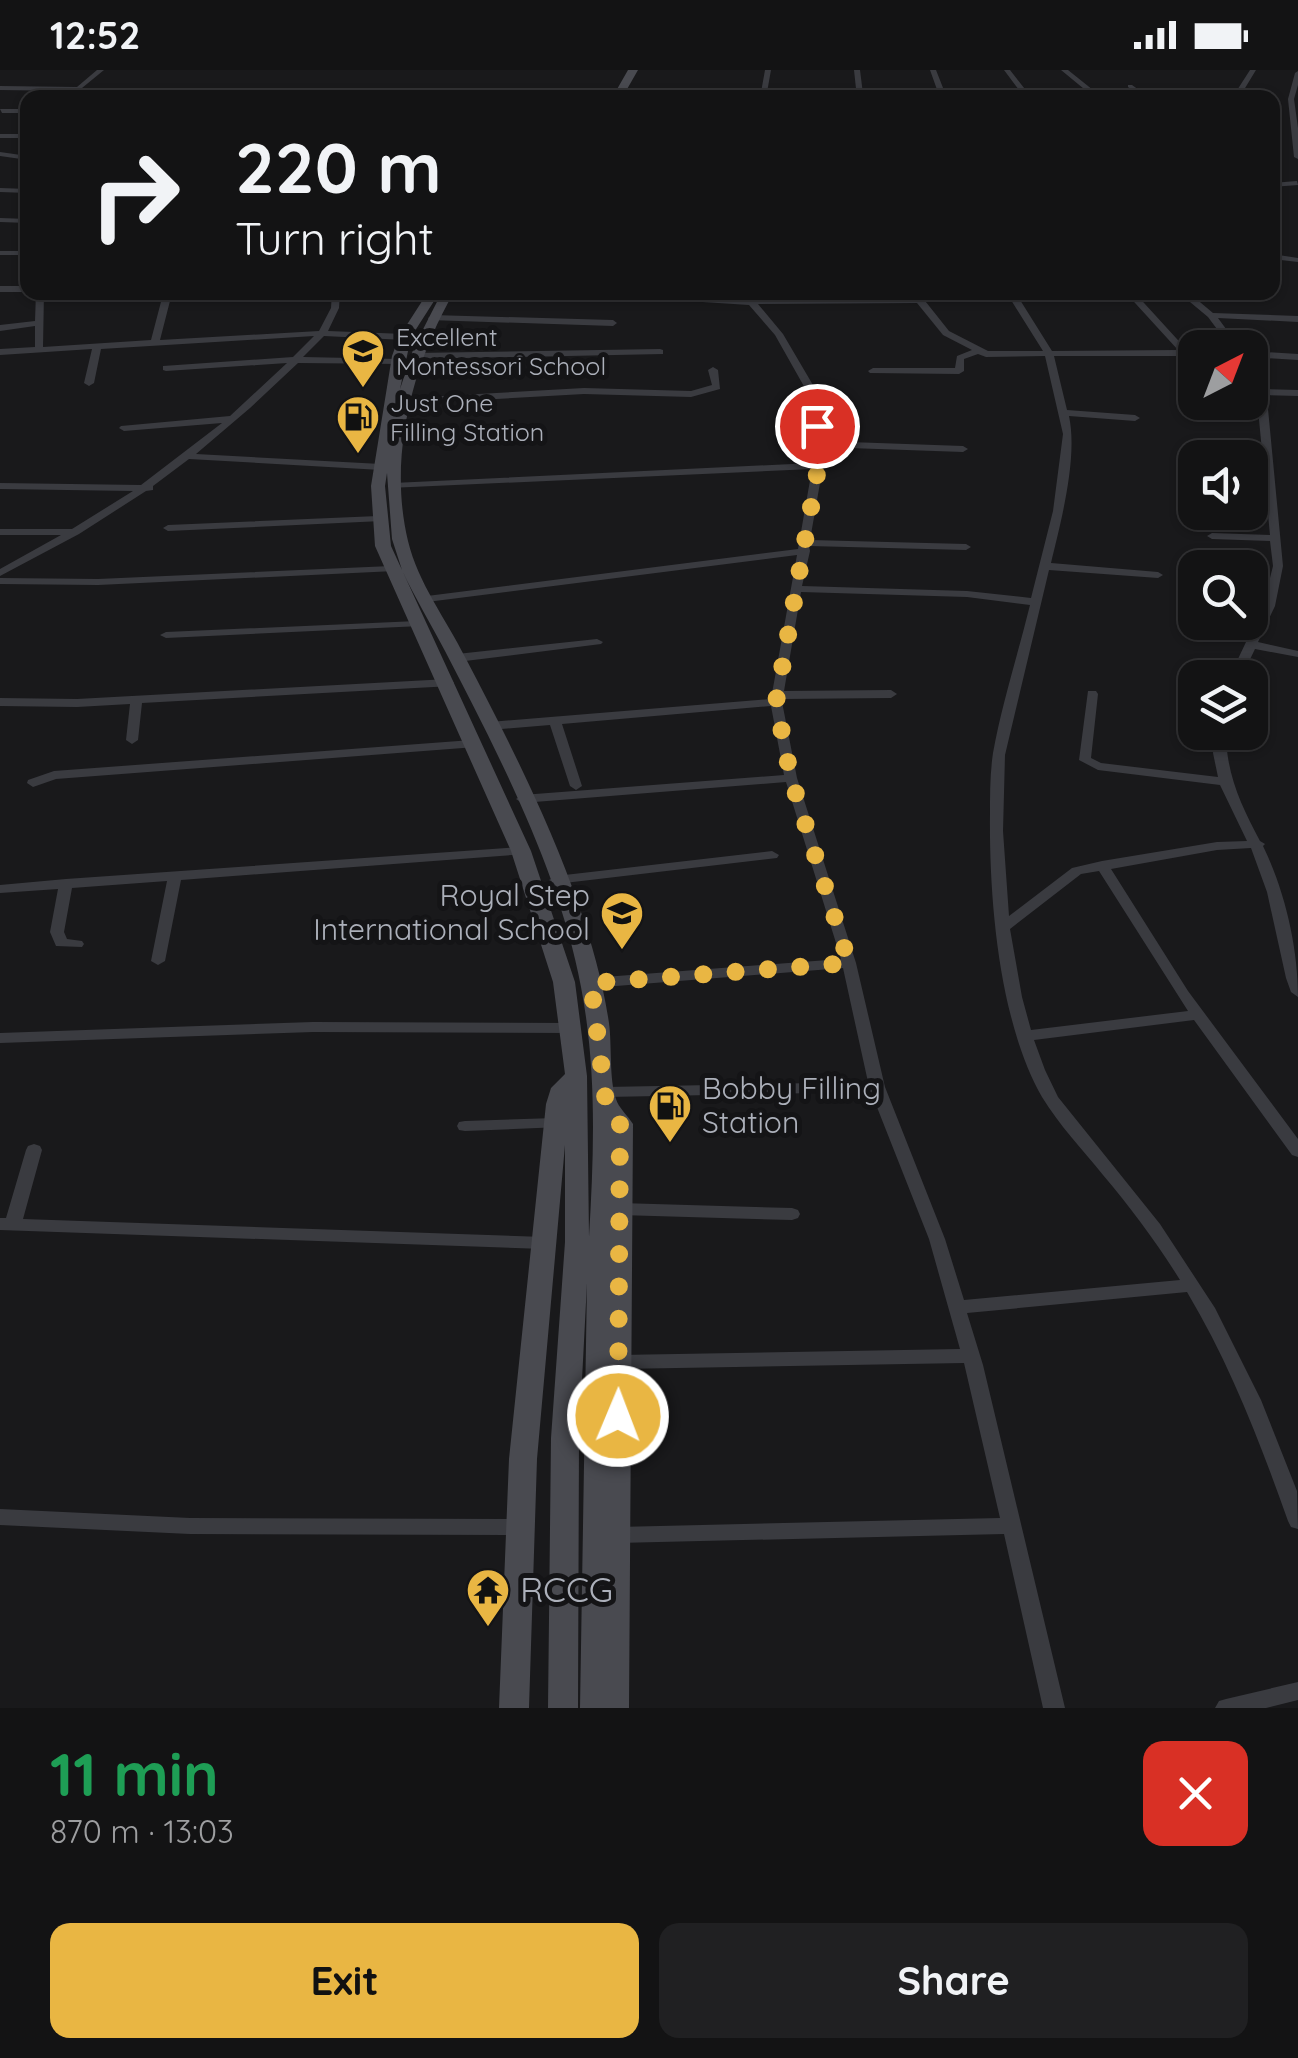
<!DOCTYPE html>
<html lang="en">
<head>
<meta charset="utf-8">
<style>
	:root { --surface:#131314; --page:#202022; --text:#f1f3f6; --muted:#9d9ea0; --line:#323234; --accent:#e9b643 }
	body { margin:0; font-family:Quicksand,sans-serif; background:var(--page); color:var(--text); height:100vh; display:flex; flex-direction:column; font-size:38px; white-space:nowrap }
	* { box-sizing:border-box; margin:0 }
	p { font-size:32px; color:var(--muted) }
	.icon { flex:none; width:55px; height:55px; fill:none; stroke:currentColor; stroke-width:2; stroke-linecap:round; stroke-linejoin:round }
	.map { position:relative; height:1638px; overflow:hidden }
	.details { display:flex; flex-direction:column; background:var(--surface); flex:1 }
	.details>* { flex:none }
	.banner { position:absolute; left:20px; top:20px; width:1260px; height:210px; border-radius:20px; box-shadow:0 2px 8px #0004,0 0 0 2px var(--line); background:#131314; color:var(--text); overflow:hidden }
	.needle { width:65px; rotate:42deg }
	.controls { position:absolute; left:1178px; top:260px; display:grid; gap:20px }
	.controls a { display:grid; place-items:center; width:90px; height:90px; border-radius:20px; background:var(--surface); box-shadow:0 2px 8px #0004,0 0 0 2px var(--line); font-size:50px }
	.pin { position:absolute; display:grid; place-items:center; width:85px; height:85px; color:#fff; margin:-42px; border:5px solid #fff; border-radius:50%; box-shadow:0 2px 10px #0007 }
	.me { position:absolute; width:110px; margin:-55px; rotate:1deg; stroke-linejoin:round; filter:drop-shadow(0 0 8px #0008) }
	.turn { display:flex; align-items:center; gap:35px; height:210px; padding:0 50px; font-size:45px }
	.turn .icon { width:130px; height:130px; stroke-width:2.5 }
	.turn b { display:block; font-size:70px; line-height:85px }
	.round { display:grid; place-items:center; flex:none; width:105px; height:105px; border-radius:20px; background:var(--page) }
	.headline { display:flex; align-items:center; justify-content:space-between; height:170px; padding:0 50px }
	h1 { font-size:60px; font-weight:700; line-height:75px; color:#1e9e55 }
	.button { display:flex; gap:20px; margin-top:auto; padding:20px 50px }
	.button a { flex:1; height:115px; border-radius:20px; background:var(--accent); color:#111; font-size:40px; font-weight:700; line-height:115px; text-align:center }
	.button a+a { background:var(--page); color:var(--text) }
	.status { display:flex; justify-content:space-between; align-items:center; height:70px; padding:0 50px; background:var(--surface); direction:ltr }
	.status svg { height:28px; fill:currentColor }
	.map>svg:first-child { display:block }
</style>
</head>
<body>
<div class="status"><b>12:52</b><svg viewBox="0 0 49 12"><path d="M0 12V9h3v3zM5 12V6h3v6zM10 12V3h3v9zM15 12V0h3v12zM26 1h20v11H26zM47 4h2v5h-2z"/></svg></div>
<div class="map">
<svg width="1298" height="1638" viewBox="0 0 1298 1638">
	<rect width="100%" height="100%" fill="#19191b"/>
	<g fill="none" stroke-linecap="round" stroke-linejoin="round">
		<path fill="#3a3b40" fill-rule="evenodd" d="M 97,0 L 104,0 L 71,27 L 68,25 L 72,21 L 0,20 L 0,16 L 77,17 Z
			M 765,0 L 771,0 L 766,28 L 760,28 Z
			M 854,0 L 860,0 L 863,24 L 890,28 L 857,28 Z
			M 930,0 L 936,0 L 947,28 L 940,28 Z
			M 1004,0 L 1010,0 L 1032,28 L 1025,28 Z
			M 1061,0 L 1068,0 L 1103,28 L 1095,28 Z
			M 1250,0 L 1256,0 L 1239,28 L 1232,28 Z
			M 1298,1 L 1298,15 L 1294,29 L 1298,58 L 1298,89 L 1294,87 L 1288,29 L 1295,3 Z
			M 1128,15 L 1132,15 L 1150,28 L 1142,28 L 1128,17 Z
			M 0,39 L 28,39 L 28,43 L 2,43 Z
			M 0,64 L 28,64 L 28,68 L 0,68 Z
			M 0,82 L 28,86 L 28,90 L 0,86 Z
			M 1297,111 L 1298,115 L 1272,117 L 1272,113 Z
			M 0,118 L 28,119 L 28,123 L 0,122 Z
			M 0,148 L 28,149 L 28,153 L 0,152 Z
			M 0,181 L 28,181 L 28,185 L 0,185 Z
			M 1272,184 L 1298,188 L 1298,192 L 1272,189 Z
			M 0,216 L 28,216 L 28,222 L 0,222 Z
			M 36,222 L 44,222 L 43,277 L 151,270 L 162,228 L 136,229 L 135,227 L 139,224 L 213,222 L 171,227 L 160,270 L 319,261 L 331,238 L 332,222 L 340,222 L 339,238 L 328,261 L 405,264 L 409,267 L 405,270 L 324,266 L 303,287 L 398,289 L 401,290 L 401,294 L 298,293 L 250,338 L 196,384 L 381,394 L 386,397 L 381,400 L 189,389 L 153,416 L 153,420 L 146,421 L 79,464 L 0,506 L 0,499 L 61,465 L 0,465 L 0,459 L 72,459 L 133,421 L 0,419 L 0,413 L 141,415 L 222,353 L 124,361 L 119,358 L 121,356 L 230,346 L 287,293 L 166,301 L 163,300 L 163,296 L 293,287 L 314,266 L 101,279 L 94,313 L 89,316 L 84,313 L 92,279 L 0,285 L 0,279 L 35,277 L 35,256 L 0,261 L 0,255 L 35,251 Z
			M 590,222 L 640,222 L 745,229 L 739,222 L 748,222 L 754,229 L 913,228 L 910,222 L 918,222 L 949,261 L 988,281 L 1043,281 L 1006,222 L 1015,222 L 1052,281 L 1178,280 L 1125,222 L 1134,222 L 1187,280 L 1195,280 L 1195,286 L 1054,286 L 1067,340 L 1135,345 L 1140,348 L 1135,351 L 1069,346 C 1078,388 1061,451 1051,493 L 1158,502 L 1163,505 L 1158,508 L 1049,500 L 1005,685 L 1003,761 L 1009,846 L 1072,798 L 1102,791 L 1217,772 L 1247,771 L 1220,715 L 1098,700 L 1079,690 L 1088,621 L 1096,621 L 1098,624 L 1091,688 L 1101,693 L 1218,707 L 1213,683 L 1214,662 L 1226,662 C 1226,704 1241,735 1260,771 L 1265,774 L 1263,776 C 1285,821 1298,877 1298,927 L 1291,922 L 1286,908 L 1267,822 L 1251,778 L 1217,780 L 1111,799 L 1188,921 L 1298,1069 L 1298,1087 L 1292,1085 L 1194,950 L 1034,970 L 1045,1000 L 1058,1027 L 1160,1154 L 1215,1238 L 1261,1330 L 1297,1421 L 1298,1459 L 1291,1457 L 1288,1451 C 1260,1372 1230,1294 1187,1222 L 967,1243 L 983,1295 L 1065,1638 L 1043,1638 L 1004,1464 L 617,1473 L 610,1471 L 607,1465 L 610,1459 L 617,1457 L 1000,1448 L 964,1293 L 619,1299 L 613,1297 L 610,1292 L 613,1287 L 619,1285 L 960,1279 L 929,1169 L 871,1022 L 606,1027 L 600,1026 L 598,1022 L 600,1018 L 606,1017 L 868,1012 L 843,898 L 591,918 L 584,913 L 591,908 L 841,889 L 786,712 L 522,733 L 516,729 L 522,725 L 784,705 L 771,636 L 562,654 L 582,716 L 576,720 L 570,716 L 550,655 L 490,660 L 484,656 L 490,652 L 771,629 L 797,485 L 427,532 L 421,529 L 427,526 L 798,479 L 812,399 L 389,418 L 389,414 L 393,413 L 812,393 L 810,327 L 775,265 L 749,235 L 594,225 ZM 917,233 L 943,265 L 972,280 L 957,286 L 955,298 L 873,298 L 868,301 L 870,303 L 959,304 L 964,301 L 964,289 L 978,284 L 986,287 L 1045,286 L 1063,364 L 1053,441 L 1031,528 L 967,521 L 802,516 L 810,481 L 809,476 L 966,480 L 971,477 L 966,474 L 810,470 L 823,396 L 821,377 L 963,382 L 968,379 L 963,376 L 821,371 L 820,327 L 783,264 L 758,234 ZM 801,522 L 967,527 L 1030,535 C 1018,584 1002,633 993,683 C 990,703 990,724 990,744 C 989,829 999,952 1042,1027 C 1059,1055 1082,1079 1103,1105 C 1131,1138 1157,1173 1180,1210 L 964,1230 L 945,1169 L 885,1017 L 856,893 L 797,708 L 782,632 L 783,629 L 891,628 L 897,624 L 891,620 L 784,621 ZM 1099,801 L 1188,941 L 1031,960 L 1022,927 L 1010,859 L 1081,804 Z
			M 1178,222 L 1188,222 L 1213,243 L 1298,246 L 1298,252 L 1218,248 L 1240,278 L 1231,278 L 1208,247 Z
			M 432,245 L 613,250 L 617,253 L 613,256 L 429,250 L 428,248 Z
			M 660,279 L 663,280 L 663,284 L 415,289 L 410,286 L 415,283 Z
			M 1250,281 L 1298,284 L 1298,290 L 1250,287 Z
			M 713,297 L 718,300 L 720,319 L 691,327 L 584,324 L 406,334 L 401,331 L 406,328 L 584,318 L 691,321 L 712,315 L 708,300 Z
			M 1250,297 L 1255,300 L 1261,319 L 1298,320 L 1298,326 L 1263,325 L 1268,339 L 1283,496 L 1275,536 L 1258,572 L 1298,581 L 1298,587 L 1255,579 L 1241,608 L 1229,608 L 1263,536 L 1273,496 L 1270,471 L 1212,469 L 1207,466 L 1212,463 L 1270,465 L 1258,339 L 1250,314 Z
			M 378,446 L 383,449 L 382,451 L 168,461 L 163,458 L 168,455 Z
			M 391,496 L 395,497 L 395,501 L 98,515 L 0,514 L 0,508 L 98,509 Z
			M 417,551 L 423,554 L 421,556 L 166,568 L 160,565 L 166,562 Z
			M 597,569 L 603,572 L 601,574 L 457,592 L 451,588 L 457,584 Z
			M 448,609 L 452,610 L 454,613 L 452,616 L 142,633 L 138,670 L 132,674 L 126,670 L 130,634 L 77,637 L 0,636 L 0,628 L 77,629 Z
			M 472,670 L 476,671 L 478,674 L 476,677 L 56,709 L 33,717 L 27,713 L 28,710 L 54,701 Z
			M 521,777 L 528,781 L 526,784 L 181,810 L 165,891 L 158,895 L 151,891 L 167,811 L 72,818 L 64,862 L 67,869 L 82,871 L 84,874 L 82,877 L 56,876 L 50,862 L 58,819 L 0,823 L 0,815 L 66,809 Z
			M 772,781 L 779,785 L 777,788 L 556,814 L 549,810 L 556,806 Z
			M 313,952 L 570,953 L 577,958 L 570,963 L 313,962 L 0,973 L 0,963 Z
			M 555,1048 L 561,1049 L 563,1053 L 561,1057 L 465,1061 L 459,1060 L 457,1056 L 459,1052 L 465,1051 Z
			M 34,1074 L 40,1076 L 42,1080 L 23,1149 L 544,1167 L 550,1169 L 552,1173 L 550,1177 L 544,1179 L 0,1160 L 0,1148 L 6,1148 L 26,1080 L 28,1076 Z
			M 620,1133 L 792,1138 L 798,1140 L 800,1144 L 798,1148 L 792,1150 L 620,1145 L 614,1143 L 612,1139 L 614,1135 Z
			M 0,1439 L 190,1448 L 521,1449 L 528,1451 L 531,1457 L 528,1463 L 521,1465 L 190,1464 L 0,1455 Z
			M 1298,1612 L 1298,1630 L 1266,1638 L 1215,1638 L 1219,1631 L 1226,1629 Z"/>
		<path fill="#494a50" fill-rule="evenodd" d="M 628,0 L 638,0 L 622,28 L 612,28 Z
			M 442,222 L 454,222 C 412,295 388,388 408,471 C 418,513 446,549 465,587 C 507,667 549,750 579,836 C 592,874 603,913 609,953 C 612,975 609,1009 616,1029 C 618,1037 628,1046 633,1054 L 629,1638 L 580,1638 L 587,1213 L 579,1368 L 578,1638 L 548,1638 L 551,1368 L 565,1172 L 565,1075 L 537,1389 L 529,1638 L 499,1638 L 509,1389 L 546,1034 L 551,1018 L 565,1004 L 553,912 L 511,781 L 375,476 L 371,416 L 392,286 L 399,267 L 426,225 L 434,225 L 436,228 L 411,267 L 400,319 L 414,277 ZM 387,403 L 392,469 L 402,500 C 415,528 431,554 445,581 C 498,683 560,803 581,917 C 597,1000 594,1083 589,1167 L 587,1006 L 575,912 L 531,781 L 391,476 L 385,416 Z"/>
	</g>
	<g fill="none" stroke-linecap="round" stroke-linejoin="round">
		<path stroke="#e9b643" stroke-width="18" stroke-dasharray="0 32.4" d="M 618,1346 L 620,1054 L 606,1033 L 591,913 L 849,893 L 791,708 L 776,632 L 817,404 L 817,356"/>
	</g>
	<defs>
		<g id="school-pin" transform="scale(2.25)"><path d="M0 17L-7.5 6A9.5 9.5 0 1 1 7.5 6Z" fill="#e9b643" stroke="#141416"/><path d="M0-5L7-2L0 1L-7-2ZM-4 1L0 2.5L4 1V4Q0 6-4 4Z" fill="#111"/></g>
		<g id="fuel-pin" transform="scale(2.25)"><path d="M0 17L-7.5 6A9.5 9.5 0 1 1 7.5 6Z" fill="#e9b643" stroke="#141416"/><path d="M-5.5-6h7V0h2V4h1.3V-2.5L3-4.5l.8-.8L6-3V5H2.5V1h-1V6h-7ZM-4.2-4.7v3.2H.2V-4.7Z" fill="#111"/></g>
		<g id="temple-pin" transform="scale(2.25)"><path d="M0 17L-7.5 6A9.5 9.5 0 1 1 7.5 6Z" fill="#e9b643" stroke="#141416"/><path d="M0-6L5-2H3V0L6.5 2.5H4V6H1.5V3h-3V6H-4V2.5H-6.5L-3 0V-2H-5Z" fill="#111"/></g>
	</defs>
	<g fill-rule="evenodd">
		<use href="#school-pin" x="363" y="281"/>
		<use href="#fuel-pin" x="358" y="347"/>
		<use href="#school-pin" x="622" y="843"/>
		<use href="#fuel-pin" x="670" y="1036"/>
		<use href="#temple-pin" x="488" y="1520"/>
	</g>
	<g text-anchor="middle" stroke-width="10" stroke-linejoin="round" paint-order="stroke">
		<g font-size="25" fill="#acb0ba" stroke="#141416" text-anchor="start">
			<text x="396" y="276">Excellent<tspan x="396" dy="29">Montessori School</tspan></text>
			<text x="390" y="342">Just One<tspan x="390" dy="29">Filling Station</tspan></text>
		</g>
		<g font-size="30" fill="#acb0ba" stroke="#141416" text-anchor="end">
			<text x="590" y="836">Royal Step<tspan x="590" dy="34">International School</tspan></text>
			<text x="702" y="1029" text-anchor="start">Bobby Filling<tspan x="702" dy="34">Station</tspan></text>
		</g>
		<g font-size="35" fill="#acb0ba" stroke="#141416" text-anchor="start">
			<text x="520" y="1532">RCCG</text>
		</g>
	</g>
</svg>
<div class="controls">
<a><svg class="needle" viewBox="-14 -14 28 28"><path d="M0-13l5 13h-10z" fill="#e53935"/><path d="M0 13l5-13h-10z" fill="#9d9ea0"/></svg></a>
<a><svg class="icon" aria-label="sound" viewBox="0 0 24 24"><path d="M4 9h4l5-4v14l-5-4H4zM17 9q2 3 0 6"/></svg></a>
<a><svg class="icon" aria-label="search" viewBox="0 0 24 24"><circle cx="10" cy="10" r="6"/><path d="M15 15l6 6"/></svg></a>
<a><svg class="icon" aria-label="layers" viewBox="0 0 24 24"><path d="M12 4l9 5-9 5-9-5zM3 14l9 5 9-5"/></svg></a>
</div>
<div class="pin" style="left:817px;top:356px;background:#d93025"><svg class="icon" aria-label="arrive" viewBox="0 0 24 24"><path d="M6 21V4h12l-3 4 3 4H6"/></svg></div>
<svg class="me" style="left:618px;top:1346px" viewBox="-20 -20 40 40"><circle r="17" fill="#e9b643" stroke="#fff" stroke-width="3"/><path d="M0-11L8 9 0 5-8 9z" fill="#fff"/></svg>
<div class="banner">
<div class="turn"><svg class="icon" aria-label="right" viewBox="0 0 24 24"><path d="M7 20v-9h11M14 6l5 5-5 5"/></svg><div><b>220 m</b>Turn right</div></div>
</div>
</div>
<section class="details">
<div class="headline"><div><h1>11 min</h1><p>870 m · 13:03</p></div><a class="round" style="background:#d93025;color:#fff"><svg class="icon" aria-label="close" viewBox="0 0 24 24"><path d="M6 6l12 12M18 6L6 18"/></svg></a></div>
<div class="button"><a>Exit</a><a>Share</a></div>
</section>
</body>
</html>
